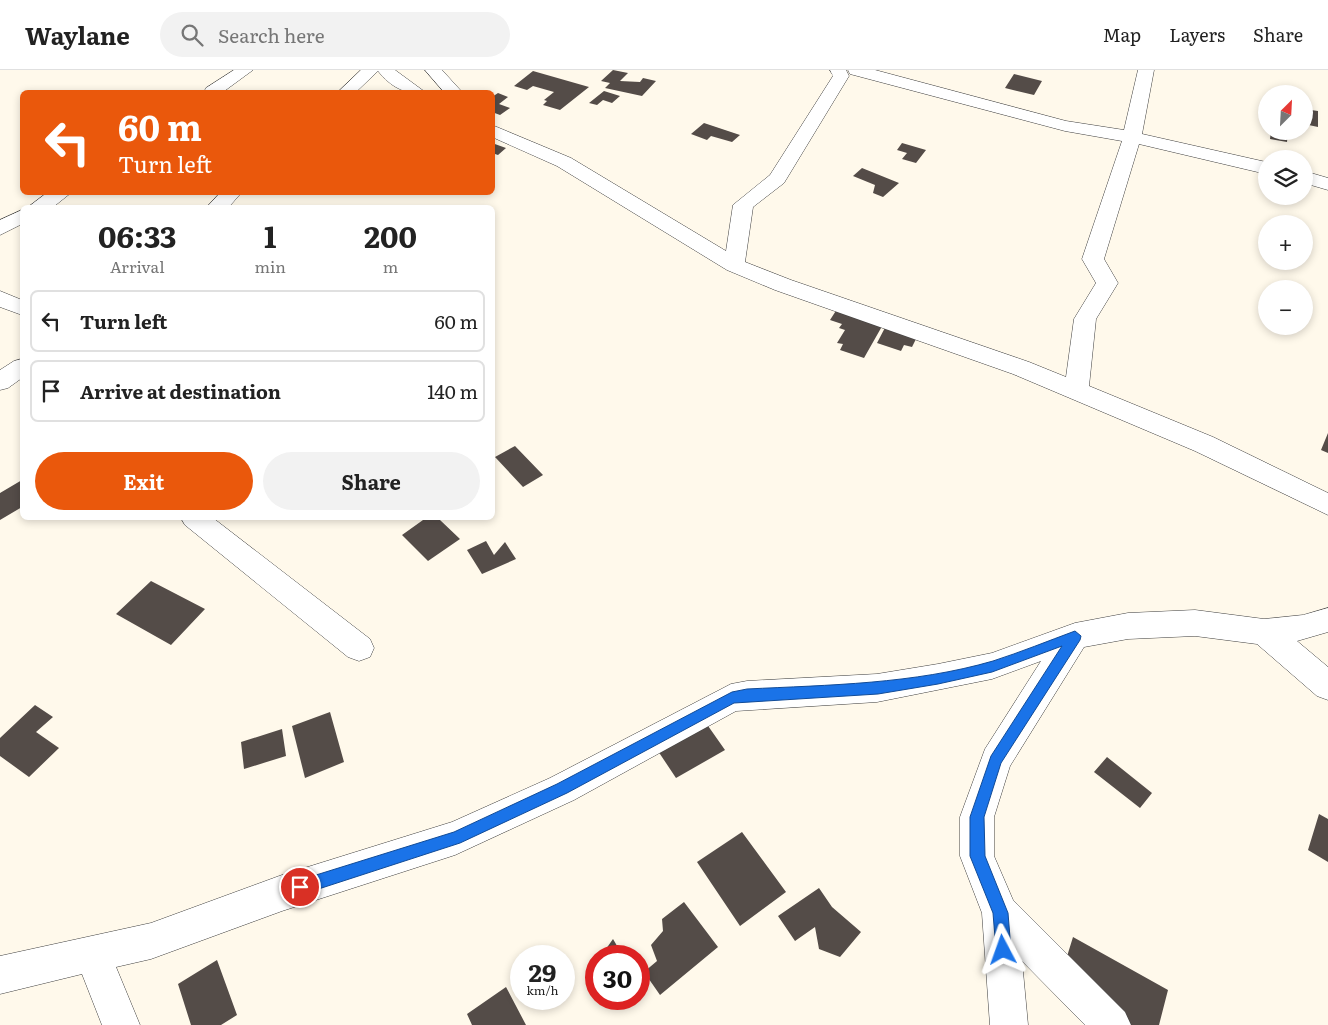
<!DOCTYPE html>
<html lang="en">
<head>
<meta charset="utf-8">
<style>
	:root { --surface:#fff; --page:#f2f2f2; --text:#222; --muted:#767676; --line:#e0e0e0; --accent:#ea580c }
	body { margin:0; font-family:Literata,serif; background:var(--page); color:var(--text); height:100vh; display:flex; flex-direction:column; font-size:19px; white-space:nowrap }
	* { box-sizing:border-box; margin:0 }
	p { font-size:16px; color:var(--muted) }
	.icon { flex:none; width:28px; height:28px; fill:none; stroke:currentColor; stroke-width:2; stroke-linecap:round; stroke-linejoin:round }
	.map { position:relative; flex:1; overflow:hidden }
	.drawer { position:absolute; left:20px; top:135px; width:475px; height:315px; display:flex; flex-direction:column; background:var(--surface); border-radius:8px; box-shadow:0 2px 8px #0003 }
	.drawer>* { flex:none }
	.top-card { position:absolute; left:20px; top:20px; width:475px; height:105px; border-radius:8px; box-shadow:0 2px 8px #0003; background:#ea580c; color:#fff; overflow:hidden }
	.needle { width:32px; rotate:24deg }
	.fabs { position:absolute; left:1258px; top:15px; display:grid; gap:10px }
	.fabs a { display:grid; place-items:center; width:55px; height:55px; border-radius:50%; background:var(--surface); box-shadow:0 2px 8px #0003; font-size:25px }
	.speed { position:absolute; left:510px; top:875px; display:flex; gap:10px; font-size:25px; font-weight:700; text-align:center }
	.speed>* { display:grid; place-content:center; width:65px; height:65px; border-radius:50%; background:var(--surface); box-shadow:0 2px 8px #0003; line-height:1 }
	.speed small { font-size:12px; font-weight:400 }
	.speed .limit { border:8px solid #d22; background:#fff; color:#111 }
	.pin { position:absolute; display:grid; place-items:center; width:42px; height:42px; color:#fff; margin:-21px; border:2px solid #fff; border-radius:50%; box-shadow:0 1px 5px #0007 }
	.me { position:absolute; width:55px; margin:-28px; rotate:356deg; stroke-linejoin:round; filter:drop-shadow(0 0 4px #0008) }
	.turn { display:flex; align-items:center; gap:18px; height:105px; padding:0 15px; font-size:22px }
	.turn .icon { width:65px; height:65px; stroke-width:2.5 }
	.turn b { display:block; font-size:35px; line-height:42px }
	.eta { display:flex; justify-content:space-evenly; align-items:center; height:85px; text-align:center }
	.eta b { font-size:30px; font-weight:700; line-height:35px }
	.button { display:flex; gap:10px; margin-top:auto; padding:10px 15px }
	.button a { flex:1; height:58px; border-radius:30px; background:var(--accent); color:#fff; font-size:20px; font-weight:700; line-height:58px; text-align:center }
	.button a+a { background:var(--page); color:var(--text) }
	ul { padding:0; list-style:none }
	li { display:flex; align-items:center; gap:15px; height:62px; margin:0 10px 8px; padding:0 5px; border:2px solid var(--line); border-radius:8px }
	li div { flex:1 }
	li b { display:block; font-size:19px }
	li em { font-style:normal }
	header { display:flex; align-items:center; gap:30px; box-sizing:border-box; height:70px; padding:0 25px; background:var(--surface); border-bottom:1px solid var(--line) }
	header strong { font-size:24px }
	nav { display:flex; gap:28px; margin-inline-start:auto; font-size:18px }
	.search { width:350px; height:45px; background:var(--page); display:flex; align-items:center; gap:12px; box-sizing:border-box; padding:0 18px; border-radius:28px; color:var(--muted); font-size:19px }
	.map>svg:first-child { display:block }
</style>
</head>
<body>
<header>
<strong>Waylane</strong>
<div class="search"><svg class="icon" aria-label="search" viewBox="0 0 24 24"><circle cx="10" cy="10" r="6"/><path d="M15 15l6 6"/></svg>Search here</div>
<nav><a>Map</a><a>Layers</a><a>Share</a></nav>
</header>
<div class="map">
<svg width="1328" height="955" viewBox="0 0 1328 955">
	<rect width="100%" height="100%" fill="#fff9eb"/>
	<path fill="#544c48" d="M 613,0 L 628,3 L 620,11 L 640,12 L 643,8 L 656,11 L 642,26 L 605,18 L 610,13 L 601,11 Z
		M 533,1 L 589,17 L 560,40 L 543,35 L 547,31 L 544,30 L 554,22 L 533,16 L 527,20 L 514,16 Z
		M 1014,4 L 1042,11 L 1034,25 L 1005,18 Z
		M 604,21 L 620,26 L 612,33 L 603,30 L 597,35 L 589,33 Z
		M 498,23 L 508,27 L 499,34 L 510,38 L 500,45 L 492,42 L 492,27 Z
		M 1262,30 L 1266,31 L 1266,51 L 1259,49 Z
		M 1304,39 L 1318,41 L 1318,57 L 1304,54 Z
		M 704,53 L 740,65 L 732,72 L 711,66 L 707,70 L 691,64 Z
		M 1271,61 L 1288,61 L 1287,72 L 1270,69 Z
		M 492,73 L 506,78 L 498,85 L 492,83 Z
		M 902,73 L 926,80 L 916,93 L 902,89 L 907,83 L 897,80 Z
		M 862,98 L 899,113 L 883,127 L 873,123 L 875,115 L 853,106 Z
		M 839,236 L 885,251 L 864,288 L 840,280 L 843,274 L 837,273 L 845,260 L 839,258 L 842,254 L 830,250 Z
		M 889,250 L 921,259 L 912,277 L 904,275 L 901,281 L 877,273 Z
		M 1328,363 L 1328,383 L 1321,380 Z
		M 515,376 L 543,405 L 523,417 L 495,387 Z
		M 22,410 L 22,437 L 0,450 L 0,423 Z
		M 420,448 L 444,448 L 440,450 L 460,469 L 428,491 L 402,465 L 423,450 Z
		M 486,471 L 494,485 L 505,472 L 516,489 L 482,504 L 467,480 Z
		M 151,511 L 205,539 L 171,575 L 116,544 Z
		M 35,635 L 53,647 L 36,662 L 59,678 L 29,707 L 0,686 L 0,668 Z
		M 330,642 L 344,692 L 305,708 L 292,656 Z
		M 706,653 L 725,680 L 676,708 L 658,681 Z
		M 282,659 L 286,686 L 244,699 L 241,672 Z
		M 1107,687 L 1152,723 L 1140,738 L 1094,702 Z
		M 1319,744 L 1328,749 L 1328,792 L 1308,780 Z
		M 742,762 L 786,822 L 740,856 L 697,792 Z
		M 819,818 L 832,837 L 861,862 L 840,887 L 819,879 L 815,857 L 795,871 L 778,846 Z
		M 684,832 L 718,877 L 660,925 L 644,902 L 657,891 L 651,875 L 663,861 L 662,849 Z
		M 1073,867 L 1168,920 L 1159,955 L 1112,955 L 1056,922 Z
		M 613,869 L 623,886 L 601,886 Z
		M 217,890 L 237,945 L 221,955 L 191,955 L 178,914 Z
		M 506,917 L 526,955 L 472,955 L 467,944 Z"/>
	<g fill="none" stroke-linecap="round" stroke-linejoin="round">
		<g stroke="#3f3f3f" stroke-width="1">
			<path id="minor" d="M 234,0 L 253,0 L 223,22 L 204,22 L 206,18 Z
				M 361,0 L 395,0 L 425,22 C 405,25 391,17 378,1 L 356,22 L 338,22 Z
				M 425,0 L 442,0 L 462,22 L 444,22 Z
				M 830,0 L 846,0 L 849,6 L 784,113 L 753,137 L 745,192 L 791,210 L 1029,292 L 1066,307 L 1074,249 L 1096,213 L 1082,189 L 1122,71 L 1065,61 L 850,4 L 848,0 L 875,0 L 1066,51 L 1124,60 L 1138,0 L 1154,0 L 1142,64 L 1266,92 L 1266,104 L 1139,74 L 1104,189 L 1118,213 L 1096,249 L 1089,316 L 1213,367 L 1328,423 L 1328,445 L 1195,381 L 1013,304 L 775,220 L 727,200 L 557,96 L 492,67 L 492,55 L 571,88 L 726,181 L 733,135 L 770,105 L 833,6 Z
				M 1304,101 L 1328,108 L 1328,120 L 1304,113 Z
				M 48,122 L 72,122 L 52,138 L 27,138 Z
				M 221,122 L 242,122 L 228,138 L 206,138 Z
				M 22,140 L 22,154 L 0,165 L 0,150 Z
				M 0,221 L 22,230 L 22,245 L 0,237 Z
				M 22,289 L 22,308 L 8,318 L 0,320 L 0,300 L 14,291 Z
				M 181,448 L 213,448 L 370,569 L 374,578 L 370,587 L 359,591 L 348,587 L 185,455 Z
				M 1328,538 L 1328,562 L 1297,571 L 1328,597 L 1328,630 L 1317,626 L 1257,574 L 1195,566 L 1128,569 L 1084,577 L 1010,696 L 994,747 L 994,786 L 1013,830 L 1125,942 L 1131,955 L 1085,955 L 1022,891 L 1028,955 L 990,955 L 982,843 L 960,786 L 960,747 L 985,679 L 1041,591 L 992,609 L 877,632 L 736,641 L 574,730 L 455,785 L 282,841 L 151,889 L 116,897 L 140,955 L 102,955 L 82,904 L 0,924 L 0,886 L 151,853 L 282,805 L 452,752 L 550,708 L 731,614 L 747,611 L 877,604 L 938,594 L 992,583 L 1075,553 L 1128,543 L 1195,540 L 1264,549 L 1303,545 Z"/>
		</g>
		<use href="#minor" fill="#fff" fill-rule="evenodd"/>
	</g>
	<path fill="#1a73e8" stroke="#114b97" d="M 1075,561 L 1081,566 L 1080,570 L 1001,693 L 984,747 L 985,786 L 1008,843 L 1011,880 L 1008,886 L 1003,888 L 998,886 L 996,880 L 993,843 L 970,786 L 970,747 L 991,686 L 1062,576 L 992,602 L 938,614 L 878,624 L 734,633 L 567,723 L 460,773 L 300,825 L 295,823 L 292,817 L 295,812 L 300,810 L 454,762 L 557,714 L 732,622 L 747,619 C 829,615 914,614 993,591 C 1021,582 1048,571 1075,561 Z"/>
</svg>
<div class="fabs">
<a><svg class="needle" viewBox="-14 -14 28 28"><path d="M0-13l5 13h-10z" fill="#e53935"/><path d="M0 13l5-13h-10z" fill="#767676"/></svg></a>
<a><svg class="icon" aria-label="layers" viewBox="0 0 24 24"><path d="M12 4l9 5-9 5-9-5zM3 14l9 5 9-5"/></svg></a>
<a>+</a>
<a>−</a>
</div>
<div class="speed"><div>29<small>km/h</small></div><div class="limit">30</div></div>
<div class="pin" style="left:300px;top:817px;background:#d93025"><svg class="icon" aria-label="arrive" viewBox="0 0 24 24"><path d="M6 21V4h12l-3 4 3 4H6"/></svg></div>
<svg class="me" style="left:1003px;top:880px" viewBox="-20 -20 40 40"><path d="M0-17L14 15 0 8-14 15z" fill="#1a73e8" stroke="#fff" stroke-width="4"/></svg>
<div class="top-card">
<div class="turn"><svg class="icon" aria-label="left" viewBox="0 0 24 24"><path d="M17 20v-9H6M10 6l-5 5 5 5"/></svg><div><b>60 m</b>Turn left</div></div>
</div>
<section class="drawer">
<div class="eta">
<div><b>06:33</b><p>Arrival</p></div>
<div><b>1</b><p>min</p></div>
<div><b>200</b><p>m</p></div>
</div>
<ul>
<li><svg class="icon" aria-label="left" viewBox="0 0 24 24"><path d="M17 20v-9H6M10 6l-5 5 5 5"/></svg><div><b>Turn left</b></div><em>60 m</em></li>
<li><svg class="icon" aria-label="arrive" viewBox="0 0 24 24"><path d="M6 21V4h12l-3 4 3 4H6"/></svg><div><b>Arrive at destination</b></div><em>140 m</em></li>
</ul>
<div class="button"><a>Exit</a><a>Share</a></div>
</section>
</div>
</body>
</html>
